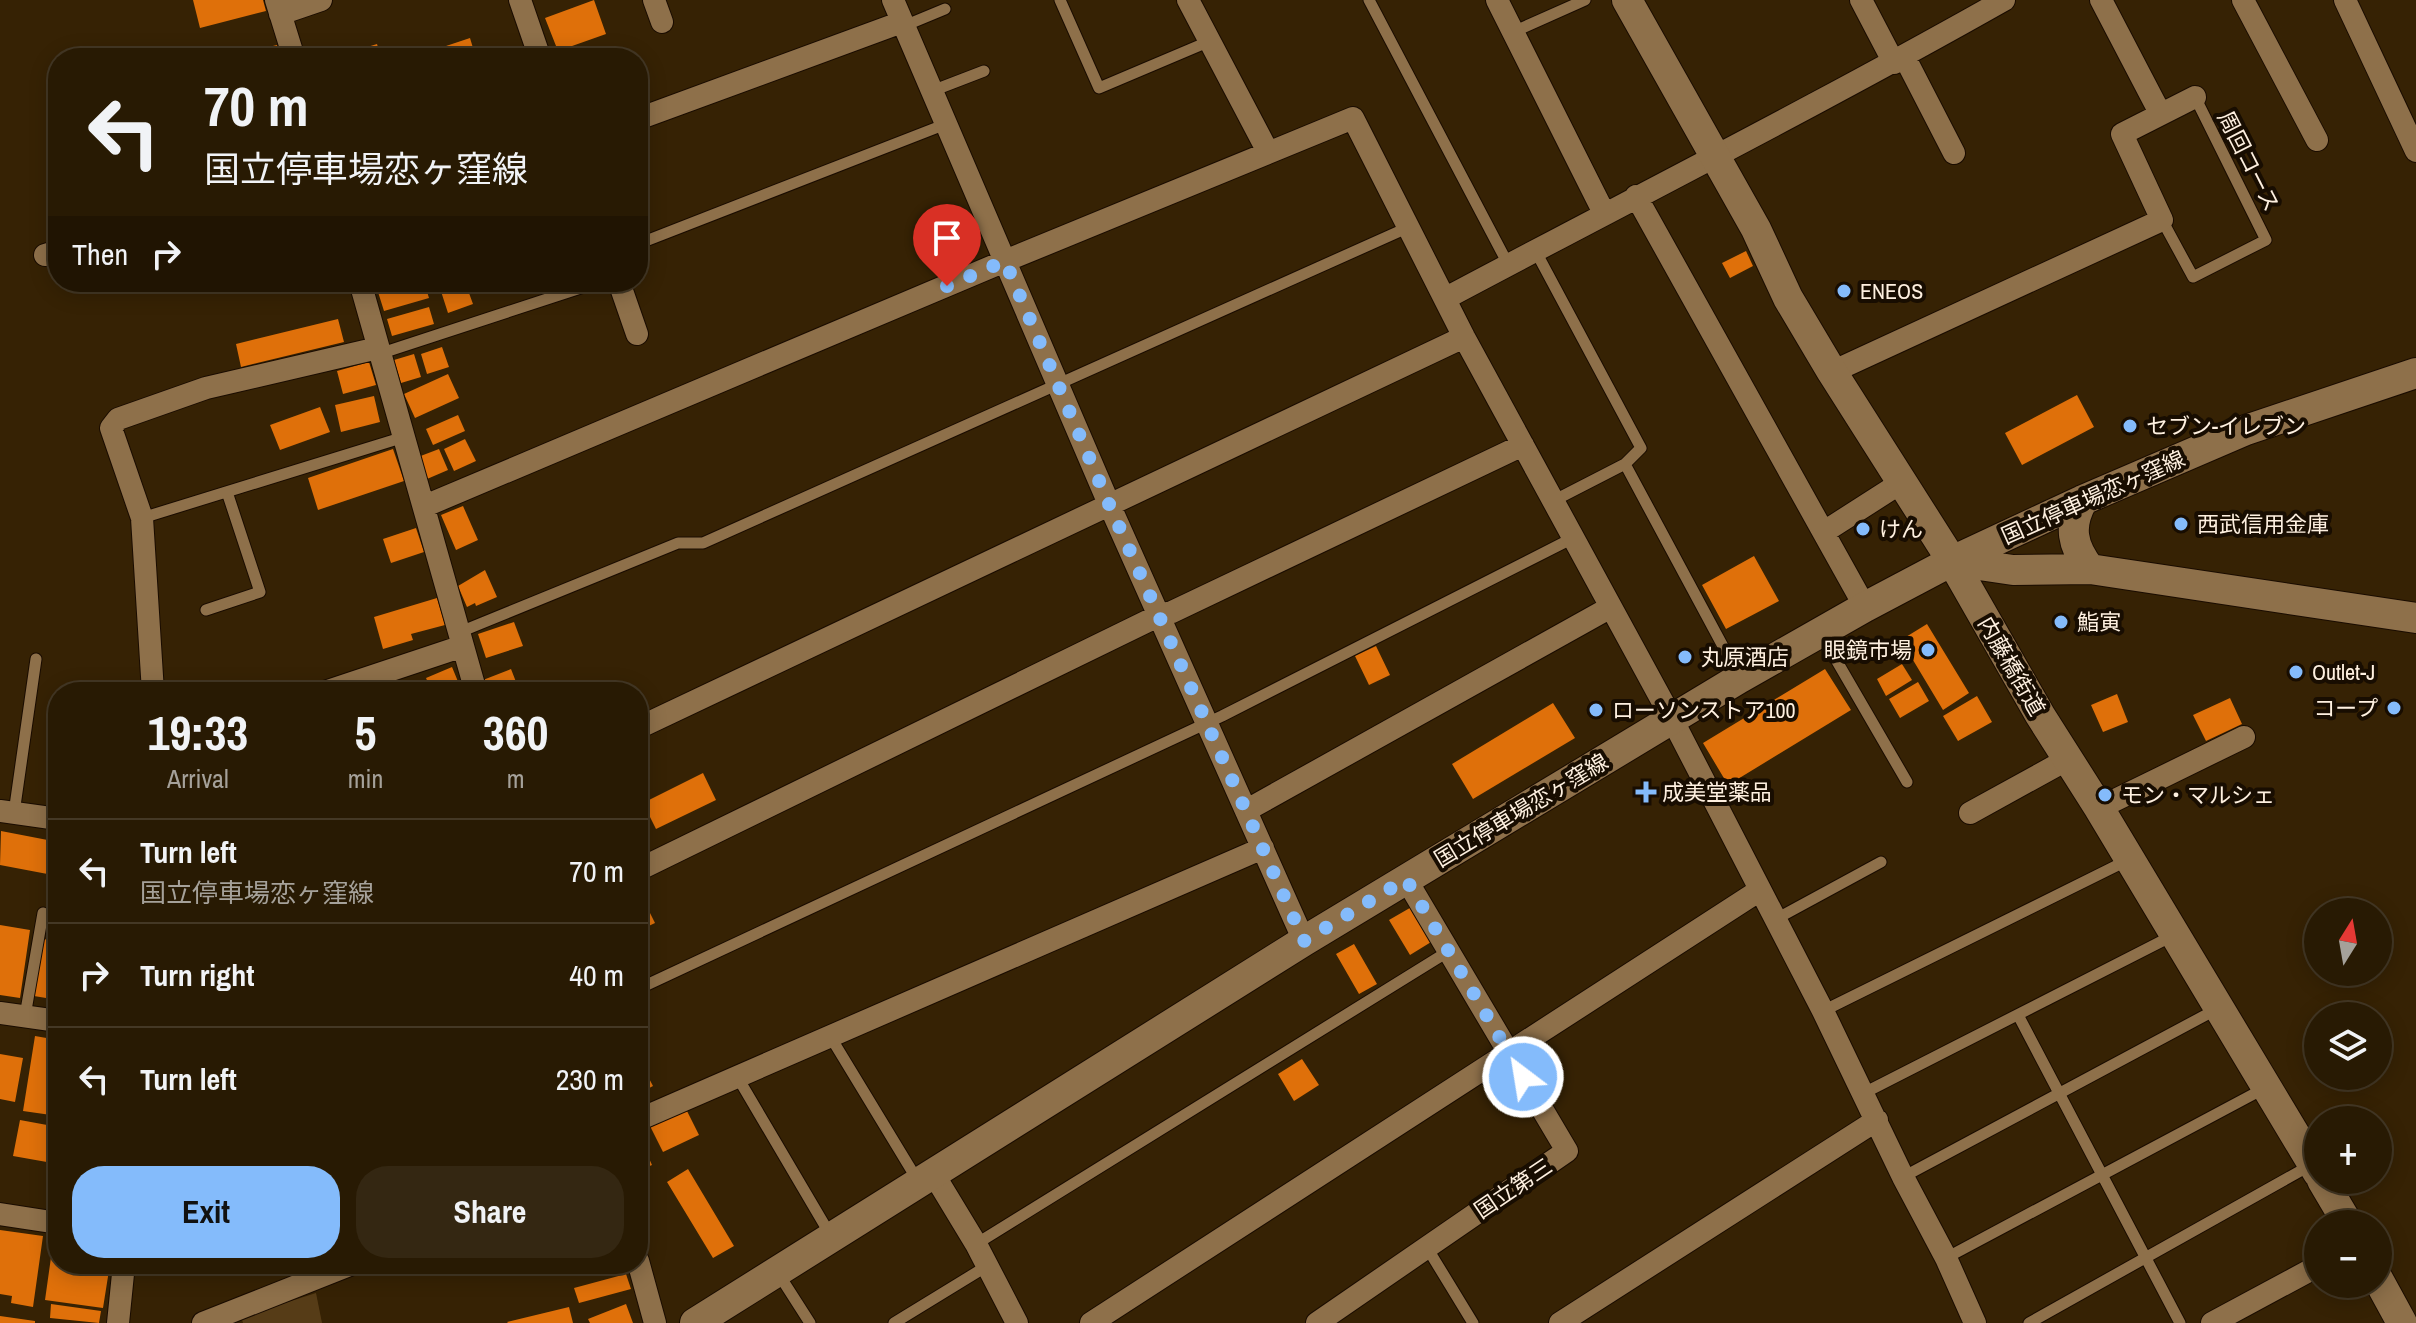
<!DOCTYPE html>
<html lang="en">
<head>
<meta charset="utf-8">
<style>
	:root { --surface:#281a03; --page:#342712; --text:#f1f3f6; --muted:#a5a19a; --line:#443825; --accent:#84bbfb }
	body { margin:0; font-family:"Archivo Narrow","Noto Sans JP",sans-serif; background:var(--page); color:var(--text); height:100vh; display:flex; flex-direction:column; font-size:30px; white-space:nowrap }
	* { box-sizing:border-box; margin:0 }
	p { font-size:26px; color:var(--muted) }
	.icon { flex:none; width:44px; height:44px; fill:none; stroke:currentColor; stroke-width:2; stroke-linecap:round; stroke-linejoin:round }
	.map { position:relative; flex:1; overflow:hidden }
	.drawer { position:absolute; left:48px; top:682px; width:600px; height:592px; display:flex; flex-direction:column; background:var(--surface); border-radius:32px; box-shadow:0 4px 20px #0003,0 0 0 2px var(--line) }
	.drawer>* { flex:none }
	.guide { position:absolute; left:48px; top:48px; width:600px; height:244px; border-radius:32px; box-shadow:0 4px 20px #0003,0 0 0 2px var(--line); background:#281a03; color:var(--text); overflow:hidden }
	.needle { width:52px; rotate:11deg }
	.buttons { position:absolute; left:2304px; top:898px; display:grid; gap:16px }
	.buttons a { display:grid; place-items:center; width:88px; height:88px; border-radius:50%; background:var(--surface); box-shadow:0 4px 20px #0003,0 0 0 2px var(--line); font-size:40px }
	.pin { position:absolute; display:grid; place-items:center; width:68px; height:68px; color:#fff; margin:-82px -34px; border-radius:50% 50% 50% 0; rotate:-45deg; box-shadow:0 0 8px #0007 }
	.pin .icon { rotate:45deg }
	.me { position:absolute; width:88px; margin:-44px; rotate:329deg; stroke-linejoin:round; filter:drop-shadow(0 0 6px #0008) }
	.turn { display:flex; align-items:center; gap:28px; height:168px; padding:0 24px; font-size:36px }
	.turn .icon { width:104px; height:104px; stroke-width:2.5 }
	.turn b { display:block; font-size:56px; line-height:68px }
	.then { display:flex; align-items:center; height:76px; padding:0 24px; background:#0003; gap:16px; font-size:30px }
	.eta { display:flex; justify-content:space-evenly; align-items:center; height:136px; text-align:center }
	.eta b { font-size:48px; font-weight:800; line-height:56px }
	.action { display:flex; gap:16px; margin-top:auto; padding:16px 24px }
	.action a { flex:1; height:92px; border-radius:32px; background:var(--accent); color:#111; font-size:32px; font-weight:800; line-height:92px; text-align:center }
	.action a+a { background:var(--page); color:var(--text) }
	ul { padding:0; list-style:none }
	li { display:flex; align-items:center; gap:24px; height:104px; padding:0 24px; border-top:2px solid var(--line) }
	li div { flex:1 }
	li b { display:block; font-size:30px }
	li em { font-style:normal }
	.map>svg:first-child { display:block }
</style>
</head>
<body>
<div class="map">
<svg width="2416" height="1323" viewBox="0 0 2416 1323">
	<rect width="100%" height="100%" fill="#362204"/>
	<path fill="#563c17" d="M 316,1293 L 322,1323 L 243,1323 L 241,1317 Z"/>
	<path fill="#df700a" d="M 193,0 L 263,0 L 266,11 L 200,28 Z
		M 594,0 L 606,34 L 558,51 L 545,18 Z
		M 470,38 L 476,58 L 437,58 L 434,50 Z
		M 377,44 L 381,58 L 335,58 L 335,57 Z
		M 277,45 L 280,58 L 258,58 L 256,50 Z
		M 1746,251 L 1753,266 L 1730,278 L 1722,263 Z
		M 410,282 L 424,282 L 429,298 L 384,311 L 378,292 Z
		M 438,282 L 465,282 L 473,304 L 448,313 Z
		M 429,307 L 434,324 L 392,336 L 387,319 Z
		M 338,319 L 344,342 L 241,367 L 236,344 Z
		M 442,347 L 449,367 L 427,374 L 421,354 Z
		M 414,354 L 421,377 L 401,383 L 394,360 Z
		M 369,362 L 376,385 L 343,394 L 337,371 Z
		M 448,374 L 459,398 L 415,418 L 404,394 Z
		M 2077,395 L 2094,427 L 2022,465 L 2005,433 Z
		M 374,396 L 380,422 L 341,432 L 335,405 Z
		M 320,407 L 330,432 L 280,450 L 270,425 Z
		M 458,415 L 465,431 L 433,445 L 426,429 Z
		M 465,439 L 476,461 L 454,471 L 444,449 Z
		M 393,449 L 404,481 L 318,510 L 308,478 Z
		M 439,449 L 448,470 L 427,479 L 418,457 Z
		M 463,506 L 478,540 L 456,550 L 441,515 Z
		M 416,528 L 424,552 L 391,563 L 383,539 Z
		M 1754,556 L 1779,601 L 1726,629 L 1702,585 Z
		M 485,570 L 497,597 L 476,606 L 475,603 L 467,607 L 458,586 Z
		M 437,598 L 445,625 L 411,634 L 413,640 L 383,649 L 374,617 Z
		M 514,622 L 523,646 L 486,658 L 478,634 Z
		M 1927,624 L 1969,693 L 1943,710 L 1901,640 Z
		M 1376,646 L 1390,675 L 1369,685 L 1355,656 Z
		M 1902,664 L 1912,680 L 1886,696 L 1877,679 Z
		M 452,667 L 459,684 L 440,692 L 432,692 L 426,678 Z
		M 511,669 L 518,687 L 505,692 L 487,692 L 483,680 Z
		M 1825,669 L 1851,710 L 1728,785 L 1703,743 Z
		M 1918,682 L 1929,701 L 1900,718 L 1889,699 Z
		M 2117,694 L 2128,722 L 2103,732 L 2091,705 Z
		M 1977,696 L 1992,722 L 1958,741 L 1943,716 Z
		M 2230,698 L 2242,724 L 2206,741 L 2193,715 Z
		M 1553,703 L 1575,738 L 1473,799 L 1452,764 Z
		M 703,773 L 716,800 L 656,829 L 643,803 Z
		M 1,831 L 58,842 L 58,876 L 0,865 Z
		M 56,898 L 58,898 L 58,1000 L 34,996 L 43,939 L 50,940 Z
		M 643,899 L 655,923 L 638,931 L 638,902 Z
		M 1415,905 L 1436,939 L 1410,955 L 1389,920 Z
		M 0,925 L 30,930 L 20,998 L 0,995 Z
		M 1354,944 L 1377,984 L 1359,994 L 1336,954 Z
		M 35,1036 L 58,1040 L 58,1116 L 23,1111 Z
		M 0,1054 L 23,1058 L 15,1102 L 0,1099 Z
		M 1302,1059 L 1319,1085 L 1294,1101 L 1278,1074 Z
		M 644,1069 L 653,1086 L 638,1094 L 638,1072 Z
		M 686,1109 L 699,1135 L 663,1152 L 650,1126 Z
		M 20,1120 L 58,1127 L 58,1164 L 13,1156 Z
		M 638,1134 L 652,1165 L 638,1171 Z
		M 688,1169 L 734,1246 L 713,1258 L 667,1182 Z
		M 0,1230 L 43,1236 L 33,1307 L 11,1303 L 12,1296 L 0,1294 Z
		M 54,1236 L 58,1237 L 58,1264 L 110,1264 L 103,1308 L 45,1300 Z
		M 626,1274 L 631,1289 L 579,1303 L 574,1288 Z
		M 51,1304 L 101,1311 L 99,1323 L 50,1318 Z
		M 626,1304 L 633,1323 L 590,1323 L 588,1319 Z
		M 569,1307 L 573,1323 L 508,1323 L 507,1322 Z
		M 0,1316 L 35,1321 L 35,1323 L 0,1323 Z"/>
	<g fill="none" stroke-linecap="round" stroke-linejoin="round">
		<g stroke="#1a0c00" stroke-width="13">
			<path id="lane" d="M 1060,0 L 1099,88 L 1210,41
				M 1369,0 L 1508,264
				M 904,26 L 945,9
				M 1513,32 L 1585,0
				M 932,91 L 984,71
				M 2162,220 L 2193,277 L 2266,240 L 2195,97
				M 638,244 L 946,124
				M 1535,250 L 1641,448 L 1625,464 L 1553,501
				M 379,354 L 599,282
				M 1625,464 L 1740,678
				M 142,518 L 404,437
				M 206,610 L 260,592 L 227,492
				M 460,632 L 678,543 L 703,543 L 1409,227
				M 1820,632 L 1907,782
				M 14,813 L 36,659
				M 1776,919 L 1881,862
				M 638,989 L 1222,716 L 1573,538
				M 1823,1011 L 2128,860
				M 2018,1015 L 2180,1323
				M 25,1016 L 43,913
				M 830,1036 L 918,1181
				M 738,1078 L 831,1236
				M 1864,1093 L 2174,935
				M 1903,1177 L 2217,1009
				M 976,1244 L 1449,951
				M 1426,1246 L 1473,1323
				M 1946,1258 L 2265,1088
				M 778,1273 L 810,1323
				M 894,1323 L 987,1266
				M 2029,1323 L 2311,1165"/>
		</g>
		<g stroke="#1a0c00" stroke-width="24">
			<path id="street" d="M 276,0 L 294,58
				M 520,0 L 540,58
				M 654,0 L 662,22
				M 893,0 L 1109,504 L 1304,941
				M 1188,0 L 1268,152
				M 1497,0 L 1604,213
				M 1861,0 L 1894,63
				M 2101,0 L 2160,113
				M 2243,0 L 2317,140
				M 2345,0 L 2416,151
				M 280,14 L 321,0
				M 1904,56 L 1954,153
				M 638,119 L 902,22
				M 1636,196 L 1865,607
				M 45,255 L 58,251
				M 360,282 L 476,692
				M 619,282 L 637,334
				M 1446,298 C 1632,199 1820,104 2004,0
				M 1832,372 L 2162,220 L 2122,134 L 2195,97
				M 425,506 L 1005,261 L 1353,118 L 1464,337 L 1672,719 L 1823,1011 L 1903,1177 L 1946,1258 L 1975,1323
				M 1824,532 L 1902,482
				M 153,692 L 142,518 L 111,428 L 118,419 L 206,388 L 378,348
				M 325,692 L 463,646
				M 638,728 L 1464,337
				M 2099,808 L 2244,737
				M 1247,810 L 1611,607
				M 0,811 L 58,819
				M 1970,813 L 2068,759
				M 638,870 L 1160,615 L 1172,612 L 1523,445
				M 0,1013 L 58,1021
				M 638,1120 L 1263,848
				M 933,1173 L 976,1244 L 1017,1323
				M 0,1214 L 58,1223
				M 638,1261 L 655,1323
				M 118,1323 L 124,1264
				M 203,1323 L 352,1264
				M 1091,1323 L 1760,890
				M 1317,1323 L 1567,1151 L 1406,879
				M 1560,1323 L 1877,1120
				M 2212,1323 L 2318,1266"/>
		</g>
		<g stroke="#1a0c00" stroke-width="32">
			<path id="secondary" d="M 1627,0 L 1756,229 L 1788,298 L 1832,372 L 1952,561 L 2040,715 L 2099,808 L 2318,1173
				M 2083,500 C 2068,526 2072,546 2090,569
				M 1952,561 L 2013,570 L 2090,569 L 2416,618
				M 2322,1180 L 2348,1224
				M 2378,1279 L 2402,1323
				M 695,1323 L 1304,941 L 1740,678 L 1865,607 L 1952,561 L 2083,500 L 2246,430 L 2416,373"/>
		</g>
		<use href="#lane" stroke="#8e704a" stroke-width="11"/>
		<use href="#street" stroke="#8e704a" stroke-width="22"/>
		<use href="#secondary" stroke="#8e704a" stroke-width="30"/>
	</g>
	<g fill="none" stroke-linecap="round" stroke-linejoin="round">
		<path stroke="#84bbfb" stroke-width="14" stroke-dasharray="0 25.2" d="M 947,286 L 1005,261 L 1109,504 L 1304,941 L 1406,879 L 1523,1077"/>
	</g>
	<g fill="#84bbfb" stroke="#180d01" stroke-width="3">
		<circle cx="1844" cy="291" r="8"/>
		<circle cx="2130" cy="426" r="8"/>
		<circle cx="2181" cy="524" r="8"/>
		<circle cx="1863" cy="529" r="8"/>
		<circle cx="2061" cy="622" r="8"/>
		<circle cx="1928" cy="650" r="8"/>
		<circle cx="1685" cy="657" r="8"/>
		<circle cx="2296" cy="672" r="8"/>
		<circle cx="2394" cy="708" r="8"/>
		<circle cx="1596" cy="710" r="8"/>
		<path d="M1642 780h8v8h8v8h-8v8h-8v-8h-8v-8h8z"/>
		<circle cx="2105" cy="795" r="8"/>
	</g>
	<g text-anchor="middle" stroke-width="8" stroke-linejoin="round" paint-order="stroke">
		<g font-size="22" fill="#fef0e0" stroke="#180d01">
			<text transform="translate(2249 161) rotate(63)" y="8">周回コース</text>
			<text transform="translate(2093 497) rotate(-24)" y="8">国立停車場恋ヶ窪線</text>
			<text transform="translate(2012 666) rotate(60)" y="8">内藤橋街道</text>
			<text transform="translate(1521 810) rotate(-31)" y="8">国立停車場恋ヶ窪線</text>
			<text transform="translate(1513 1188) rotate(-34)" y="8">国立第三</text>
		</g>
		<g font-size="22" fill="#fef0e0" stroke="#180d01" text-anchor="start">
			<text x="1860" y="299">ENEOS</text>
			<text x="2146" y="434">セブン-イレブン</text>
			<text x="2197" y="532">西武信用金庫</text>
			<text x="1879" y="537">けん</text>
			<text x="2077" y="630">鮨寅</text>
			<text x="1912" y="658" text-anchor="end">眼鏡市場</text>
			<text x="1701" y="665">丸原酒店</text>
			<text x="2312" y="680">Outlet-J</text>
			<text x="2378" y="716" text-anchor="end">コープ</text>
			<text x="1612" y="718">ローソンストア100</text>
			<text x="1662" y="800">成美堂薬品</text>
			<text x="2121" y="803">モン・マルシェ</text>
		</g>
	</g>
</svg>
<div class="buttons">
<a><svg class="needle" viewBox="-14 -14 28 28"><path d="M0-13l5 13h-10z" fill="#e53935"/><path d="M0 13l5-13h-10z" fill="#a5a19a"/></svg></a>
<a><svg class="icon" aria-label="layers" viewBox="0 0 24 24"><path d="M12 4l9 5-9 5-9-5zM3 14l9 5 9-5"/></svg></a>
<a>+</a>
<a>−</a>
</div>
<div class="pin" style="left:947px;top:286px;background:#d93025"><svg class="icon" aria-label="arrive" viewBox="0 0 24 24"><path d="M6 21V4h12l-3 4 3 4H6"/></svg></div>
<svg class="me" style="left:1523px;top:1077px" viewBox="-20 -20 40 40"><circle r="17" fill="#84bbfb" stroke="#fff" stroke-width="3"/><path d="M0-11L8 9 0 5-8 9z" fill="#fff"/></svg>
<div class="guide">
<div class="turn"><svg class="icon" aria-label="left" viewBox="0 0 24 24"><path d="M17 20v-9H6M10 6l-5 5 5 5"/></svg><div><b>70 m</b>国立停車場恋ヶ窪線</div></div>
<div class="then">Then<svg class="icon" aria-label="right" viewBox="0 0 24 24"><path d="M7 20v-9h11M14 6l5 5-5 5"/></svg></div>
</div>
<section class="drawer">
<div class="eta">
<div><b>19:33</b><p>Arrival</p></div>
<div><b>5</b><p>min</p></div>
<div><b>360</b><p>m</p></div>
</div>
<ul>
<li><svg class="icon" aria-label="left" viewBox="0 0 24 24"><path d="M17 20v-9H6M10 6l-5 5 5 5"/></svg><div><b>Turn left</b><p>国立停車場恋ヶ窪線</p></div><em>70 m</em></li>
<li><svg class="icon" aria-label="right" viewBox="0 0 24 24"><path d="M7 20v-9h11M14 6l5 5-5 5"/></svg><div><b>Turn right</b></div><em>40 m</em></li>
<li><svg class="icon" aria-label="left" viewBox="0 0 24 24"><path d="M17 20v-9H6M10 6l-5 5 5 5"/></svg><div><b>Turn left</b></div><em>230 m</em></li>
</ul>
<div class="action"><a>Exit</a><a>Share</a></div>
</section>
</div>
</body>
</html>
